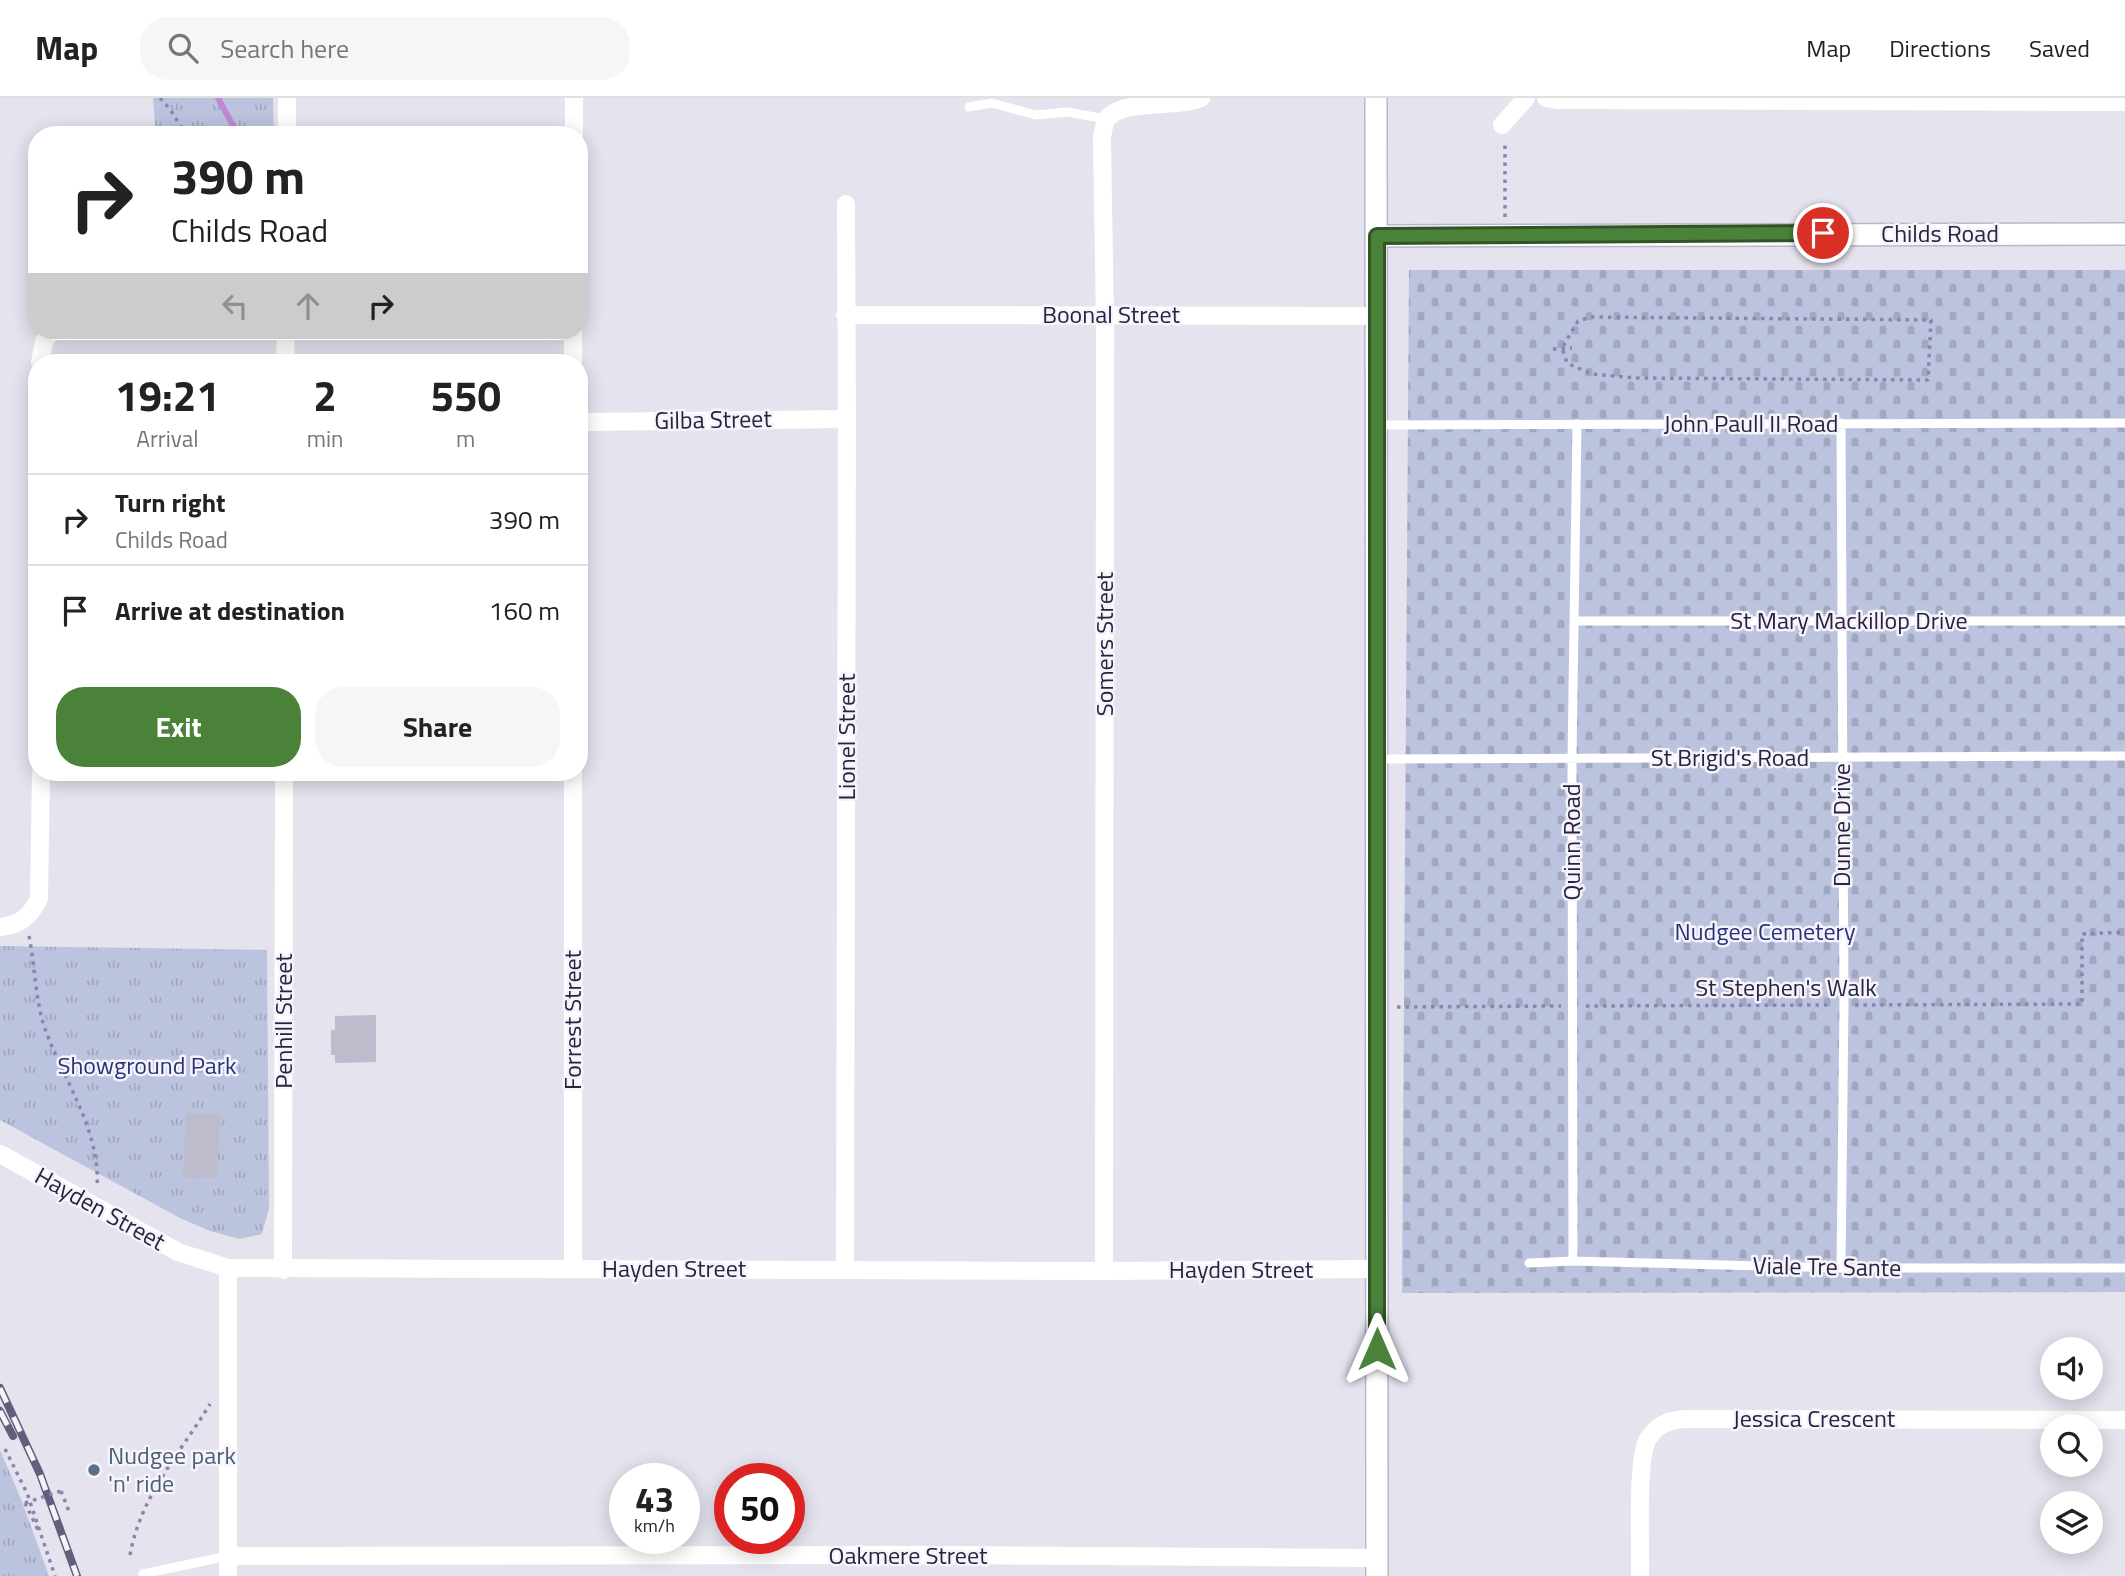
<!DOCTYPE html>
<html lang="en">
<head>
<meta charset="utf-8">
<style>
	:root { --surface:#fff; --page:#f6f6f6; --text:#222; --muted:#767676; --line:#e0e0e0; --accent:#4a823a }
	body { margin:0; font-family:"Titillium Web",sans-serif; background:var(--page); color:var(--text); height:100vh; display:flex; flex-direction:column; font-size:26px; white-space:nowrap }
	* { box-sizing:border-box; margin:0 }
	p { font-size:23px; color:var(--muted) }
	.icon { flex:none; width:38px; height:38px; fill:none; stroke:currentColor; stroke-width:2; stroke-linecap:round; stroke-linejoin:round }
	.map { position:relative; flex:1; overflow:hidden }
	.side { position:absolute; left:28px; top:256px; width:560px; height:427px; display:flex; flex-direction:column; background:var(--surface); border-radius:28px; box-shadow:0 4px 18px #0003 }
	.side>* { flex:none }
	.banner { position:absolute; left:28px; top:28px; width:560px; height:214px; border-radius:28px; box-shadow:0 4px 18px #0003; background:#fff; color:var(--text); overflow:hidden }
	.buttons { position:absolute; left:2040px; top:1239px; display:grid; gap:14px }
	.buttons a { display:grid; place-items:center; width:63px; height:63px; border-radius:50%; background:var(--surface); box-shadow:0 4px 18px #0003; font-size:35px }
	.speed { position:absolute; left:609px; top:1365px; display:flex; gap:14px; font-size:35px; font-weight:700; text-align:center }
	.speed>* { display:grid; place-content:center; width:91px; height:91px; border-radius:50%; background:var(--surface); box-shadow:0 4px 18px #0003; line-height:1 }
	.speed small { font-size:18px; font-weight:400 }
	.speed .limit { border:10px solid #d22; background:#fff; color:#111 }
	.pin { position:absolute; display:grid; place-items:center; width:60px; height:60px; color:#fff; margin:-30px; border:4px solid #fff; border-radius:50%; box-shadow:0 2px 7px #0007 }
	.me { position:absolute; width:77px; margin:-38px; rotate:0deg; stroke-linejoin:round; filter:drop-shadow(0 0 5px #0008) }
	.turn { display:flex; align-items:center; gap:24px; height:147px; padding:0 28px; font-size:32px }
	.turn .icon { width:91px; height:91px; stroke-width:2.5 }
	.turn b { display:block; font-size:49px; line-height:60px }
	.lanes { display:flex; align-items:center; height:66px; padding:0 28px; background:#0003; justify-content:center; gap:35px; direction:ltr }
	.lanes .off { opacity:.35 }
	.eta { display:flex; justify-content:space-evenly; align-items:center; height:119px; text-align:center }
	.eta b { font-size:42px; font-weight:700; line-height:49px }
	.primary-button { display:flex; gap:14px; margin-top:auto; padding:14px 28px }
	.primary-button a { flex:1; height:80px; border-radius:28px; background:var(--accent); color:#fff; font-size:28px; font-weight:700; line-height:80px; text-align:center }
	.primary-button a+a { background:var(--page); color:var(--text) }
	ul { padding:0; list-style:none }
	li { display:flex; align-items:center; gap:21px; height:91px; padding:0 28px; border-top:2px solid var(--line) }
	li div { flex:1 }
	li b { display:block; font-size:26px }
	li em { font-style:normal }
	header { display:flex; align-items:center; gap:42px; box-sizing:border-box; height:98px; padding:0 35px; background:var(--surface); border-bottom:2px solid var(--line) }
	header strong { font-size:33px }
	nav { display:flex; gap:38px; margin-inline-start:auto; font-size:24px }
	.search { width:490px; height:63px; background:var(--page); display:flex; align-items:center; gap:18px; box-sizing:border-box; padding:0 24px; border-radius:28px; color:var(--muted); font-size:26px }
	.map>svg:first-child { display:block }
</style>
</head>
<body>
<header>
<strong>Map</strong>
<div class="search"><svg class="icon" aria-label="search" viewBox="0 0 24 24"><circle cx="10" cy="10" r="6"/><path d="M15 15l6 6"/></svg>Search here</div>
<nav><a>Map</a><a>Directions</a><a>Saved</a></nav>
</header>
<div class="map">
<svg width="2125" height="1478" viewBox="0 0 2125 1478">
	<defs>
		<pattern id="grass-tufts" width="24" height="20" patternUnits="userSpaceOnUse" patternTransform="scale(1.75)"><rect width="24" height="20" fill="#bcc3df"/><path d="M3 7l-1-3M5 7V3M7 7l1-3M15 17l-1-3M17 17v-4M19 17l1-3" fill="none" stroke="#a2a7c0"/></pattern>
		<pattern id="cemetery-stones" width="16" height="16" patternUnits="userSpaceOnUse" patternTransform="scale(1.75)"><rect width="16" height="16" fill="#bcc3df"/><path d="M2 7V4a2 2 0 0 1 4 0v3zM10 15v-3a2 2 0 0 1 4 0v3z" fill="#a2a7c0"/></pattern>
	</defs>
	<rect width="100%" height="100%" fill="#e4e3ee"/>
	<path fill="url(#grass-tufts)" d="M 153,0 L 273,0 L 274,37 L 156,37 Z
		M 0,848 L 267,852 L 269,1110 L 262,1136 L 240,1141 L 210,1133 L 180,1120 L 0,1022 Z
		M 0,1352 L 21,1401 L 49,1478 L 0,1478 Z"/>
	<path fill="url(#cemetery-stones)" d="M 1409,172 L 2125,172 L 2125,1194 L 1402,1195 Z"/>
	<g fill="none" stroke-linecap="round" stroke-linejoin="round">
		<path stroke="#bd8ad4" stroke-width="6" d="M 218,0 L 238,37"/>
	</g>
	<path fill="#bdbccc" d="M 376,917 L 376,964 L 335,965 L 335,957 L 331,957 L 331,932 L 335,932 L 335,918 Z
		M 186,1015 L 220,1016 L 217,1080 L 183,1079 Z"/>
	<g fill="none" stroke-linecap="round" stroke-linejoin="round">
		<g stroke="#bab6ce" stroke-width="24">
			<path id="secondary" d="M 1376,0 L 1377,1478
				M 1377,138 L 2125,136"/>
		</g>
		<path stroke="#8d83b2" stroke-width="3.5" stroke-dasharray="3.5 5" stroke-linecap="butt" d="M 160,0 L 170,11 L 186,37
			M 1505,119 L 1505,43
			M 1591,219 L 1931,222 L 1928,282 L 1636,280 L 1591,276 L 1567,265 L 1562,250 L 1578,223 Z
			M 1553,251 L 1572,250
			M 29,838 C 35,867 35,900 44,928 C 62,981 101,1031 97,1090
			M 1855,907 L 2082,906 L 2082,836 L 2125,834
			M 1586,908 L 1830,907
			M 1397,909 L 1561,908
			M 5,1351 L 27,1395 L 55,1478
			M 61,1393 L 70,1416
			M 25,1405 L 39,1434
			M 130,1457 C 141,1397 179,1357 210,1306"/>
		<path stroke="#fff" stroke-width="9" d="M 969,9 L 992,5 L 1036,17 L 1067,14 L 1106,21
			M 1841,325 L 1844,907 L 1841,1170
			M 1377,327 L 2125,325
			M 1574,523 L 2125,523
			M 1377,661 L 2125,658
			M 1573,1163 L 1572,661 L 1577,326
			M 1529,1165 L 1573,1163 L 1841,1170 L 2125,1170
			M 143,1476 L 228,1458"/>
		<path stroke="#fff" stroke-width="18" d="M 1546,0 L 1557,2 L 2125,4
			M 1502,27 L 1526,0
			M 287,37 L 287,0
			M 574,37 L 574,0
			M 845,217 L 1377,218
			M 40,264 L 44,244 L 51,233
			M 285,264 L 286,233
			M 573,264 L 573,233
			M 579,324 L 847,321
			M 0,829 C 20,827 31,818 39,800 L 41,674
			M 0,1056 L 178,1154 L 228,1170 L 1104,1173 L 1377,1171
			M 228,1170 L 228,1478
			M 573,1171 L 573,674
			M 283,1172 L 284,674
			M 845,1172 L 847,321 L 846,106
			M 1104,1173 L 1105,226 L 1102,39 C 1103,34 1104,27 1106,22 C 1121,0 1175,11 1201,0
			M 228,1458 L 927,1457 L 1377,1460
			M 1640,1478 C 1641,1451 1636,1360 1648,1341 C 1657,1327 1668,1322 1685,1321 L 2125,1322"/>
		<use href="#secondary" stroke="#fff" stroke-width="21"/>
		<g stroke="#655d7b" stroke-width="8">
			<path id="rail" d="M 0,1290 L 40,1376 L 77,1478
				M 0,1313 L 13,1338"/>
		</g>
		<use href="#rail" stroke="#f4f4fa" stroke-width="5" stroke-dasharray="16" stroke-linecap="butt"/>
		<path stroke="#8d83b2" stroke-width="3.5" stroke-dasharray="3.5 5" stroke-linecap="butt" d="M 25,1405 L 61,1393"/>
	</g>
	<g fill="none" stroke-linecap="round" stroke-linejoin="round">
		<g stroke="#305426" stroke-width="18">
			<path id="route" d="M 1377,1251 L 1377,138 L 1823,135"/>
		</g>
		<use href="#route" stroke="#4a823a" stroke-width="12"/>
	</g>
	<circle fill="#5c6f8a" stroke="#f4f4fa" stroke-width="2.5" cx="94" cy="1372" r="7"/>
	<g text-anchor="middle" stroke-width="5" stroke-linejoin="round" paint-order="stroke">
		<g font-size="24" fill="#2a2240" stroke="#f4f4fa">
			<text x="1940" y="144">Childs Road</text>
			<text x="1111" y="225">Boonal Street</text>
			<text transform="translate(713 322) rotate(-1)" y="8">Gilba Street</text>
			<text x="1751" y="334">John Paull II Road</text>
			<text x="1849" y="531">St Mary Mackillop Drive</text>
			<text transform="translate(1105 546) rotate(-90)" y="8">Somers Street</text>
			<text transform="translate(847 639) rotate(-90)" y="8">Lionel Street</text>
			<text x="1730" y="668">St Brigid's Road</text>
			<text transform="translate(1842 727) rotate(-90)" y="8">Dunne Drive</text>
			<text transform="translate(1572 744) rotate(-90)" y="8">Quinn Road</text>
			<text x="1786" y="898">St Stephen's Walk</text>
			<text transform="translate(573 922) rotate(-90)" y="8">Forrest Street</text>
			<text transform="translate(284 923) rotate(-90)" y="8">Penhill Street</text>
			<text transform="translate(100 1111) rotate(29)" y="8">Hayden Street</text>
			<text transform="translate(1827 1169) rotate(1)" y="8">Viale Tre Sante</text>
			<text x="674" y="1179">Hayden Street</text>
			<text x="1241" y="1180">Hayden Street</text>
			<text x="1814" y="1329">Jessica Crescent</text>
			<text x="908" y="1466">Oakmere Street</text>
		</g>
		<g font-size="24" fill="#2b3179" stroke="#f4f4fa">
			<text x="1765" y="842">Nudgee Cemetery</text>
			<text x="147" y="976">Showground Park</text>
		</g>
		<g font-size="24" fill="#4e5e75" stroke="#f4f4fa" text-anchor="start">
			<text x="108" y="1366">Nudgee park<tspan x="108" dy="28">'n' ride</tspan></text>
		</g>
	</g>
</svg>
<div class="buttons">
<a><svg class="icon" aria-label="sound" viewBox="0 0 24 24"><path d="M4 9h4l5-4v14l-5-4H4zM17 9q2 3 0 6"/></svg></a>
<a><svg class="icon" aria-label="search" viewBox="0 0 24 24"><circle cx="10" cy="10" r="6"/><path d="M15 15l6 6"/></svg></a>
<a><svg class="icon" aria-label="layers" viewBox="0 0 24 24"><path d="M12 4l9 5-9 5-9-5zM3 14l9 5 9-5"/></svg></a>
</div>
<div class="speed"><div>43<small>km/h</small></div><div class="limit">50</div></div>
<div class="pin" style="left:1823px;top:135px;background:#d93025"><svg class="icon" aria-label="arrive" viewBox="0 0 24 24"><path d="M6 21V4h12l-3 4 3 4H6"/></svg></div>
<svg class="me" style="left:1377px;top:1251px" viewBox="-20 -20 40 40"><path d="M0-17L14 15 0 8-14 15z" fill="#4a823a" stroke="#fff" stroke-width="4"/></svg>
<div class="banner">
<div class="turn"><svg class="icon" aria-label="right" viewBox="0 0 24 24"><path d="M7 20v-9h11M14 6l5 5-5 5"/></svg><div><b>390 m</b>Childs Road</div></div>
<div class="lanes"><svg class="icon off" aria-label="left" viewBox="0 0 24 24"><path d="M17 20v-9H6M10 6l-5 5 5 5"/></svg><svg class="icon off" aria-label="ahead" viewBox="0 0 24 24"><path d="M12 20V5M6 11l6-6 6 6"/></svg><svg class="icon" aria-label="right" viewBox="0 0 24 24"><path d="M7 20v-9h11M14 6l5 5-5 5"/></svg></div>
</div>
<section class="side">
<div class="eta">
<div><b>19:21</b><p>Arrival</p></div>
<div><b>2</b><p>min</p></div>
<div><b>550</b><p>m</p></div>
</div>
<ul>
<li><svg class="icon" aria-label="right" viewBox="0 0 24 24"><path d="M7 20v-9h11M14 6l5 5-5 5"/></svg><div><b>Turn right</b><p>Childs Road</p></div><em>390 m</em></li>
<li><svg class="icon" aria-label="arrive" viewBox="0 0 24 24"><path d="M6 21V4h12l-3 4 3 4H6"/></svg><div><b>Arrive at destination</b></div><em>160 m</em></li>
</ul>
<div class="primary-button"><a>Exit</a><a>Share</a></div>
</section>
</div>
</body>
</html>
